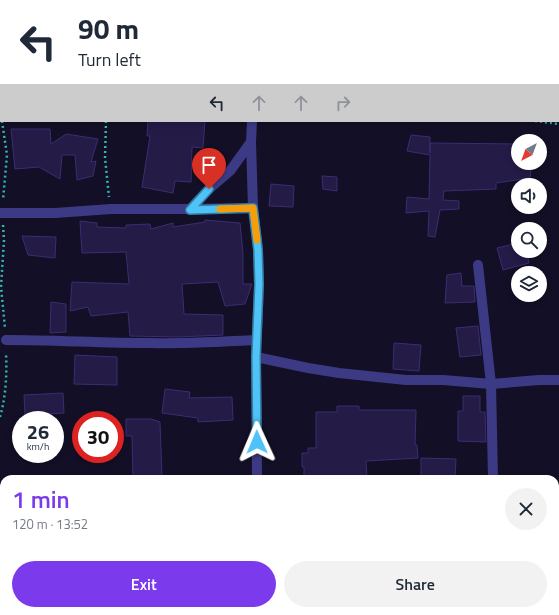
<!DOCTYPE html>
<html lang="en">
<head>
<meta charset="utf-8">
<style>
	:root { --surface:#fff; --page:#f2f2f3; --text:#1f2937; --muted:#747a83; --accent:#7c3aed }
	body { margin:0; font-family:"Titillium Web",sans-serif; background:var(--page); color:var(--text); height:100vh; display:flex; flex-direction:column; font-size:15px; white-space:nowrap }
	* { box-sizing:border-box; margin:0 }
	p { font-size:13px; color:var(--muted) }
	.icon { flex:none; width:22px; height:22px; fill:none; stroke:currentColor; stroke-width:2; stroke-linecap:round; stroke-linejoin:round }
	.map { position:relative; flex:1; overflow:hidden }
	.side { position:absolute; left:0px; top:475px; width:559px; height:140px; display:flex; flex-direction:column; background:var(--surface); border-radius:12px 12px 0 0; box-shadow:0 2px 6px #0003 }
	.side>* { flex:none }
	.banner { position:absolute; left:0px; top:0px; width:559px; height:122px; box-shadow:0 2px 6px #0003; background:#fff; color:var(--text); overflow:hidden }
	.needle { width:26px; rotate:221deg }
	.controls { position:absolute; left:511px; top:134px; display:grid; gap:8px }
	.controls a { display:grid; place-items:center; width:36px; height:36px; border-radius:50%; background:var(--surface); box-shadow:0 2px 6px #0003; font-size:20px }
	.speed { position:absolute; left:12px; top:411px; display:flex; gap:8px; font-size:20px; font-weight:700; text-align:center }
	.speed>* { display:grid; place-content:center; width:52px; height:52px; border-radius:50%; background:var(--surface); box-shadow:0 2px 6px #0003; line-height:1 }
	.speed small { font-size:10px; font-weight:400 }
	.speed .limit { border:6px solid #d22; background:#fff; color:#111 }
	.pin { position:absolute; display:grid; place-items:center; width:34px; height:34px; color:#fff; margin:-41px -17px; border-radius:50% 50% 50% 0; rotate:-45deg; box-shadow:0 0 4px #0007 }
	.pin .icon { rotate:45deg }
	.me { position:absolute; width:44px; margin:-22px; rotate:359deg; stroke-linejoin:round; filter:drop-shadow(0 0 3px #0008) }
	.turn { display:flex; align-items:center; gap:14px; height:84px; padding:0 12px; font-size:18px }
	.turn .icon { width:52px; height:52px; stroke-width:2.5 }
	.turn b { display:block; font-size:28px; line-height:34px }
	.lanes { display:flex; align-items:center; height:38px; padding:0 12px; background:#0003; justify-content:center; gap:20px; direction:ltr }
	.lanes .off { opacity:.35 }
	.round { display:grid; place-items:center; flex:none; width:42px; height:42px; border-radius:21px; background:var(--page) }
	.summary { display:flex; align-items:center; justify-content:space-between; height:68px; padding:0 12px }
	h1 { font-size:24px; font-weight:600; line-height:30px; color:var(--accent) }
	.primary-button { display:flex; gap:8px; margin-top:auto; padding:8px 12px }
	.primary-button a { flex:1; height:46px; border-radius:24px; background:var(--accent); color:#fff; font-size:16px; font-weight:600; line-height:46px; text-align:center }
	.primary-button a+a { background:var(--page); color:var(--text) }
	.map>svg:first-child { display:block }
</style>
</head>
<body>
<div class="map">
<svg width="559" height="615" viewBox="0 0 559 615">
	<rect width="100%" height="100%" fill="#130f26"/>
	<path fill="#241b47" stroke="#3b2d73" d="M 148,121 L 205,121 L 203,148 L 192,147 L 191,182 L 175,181 L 173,193 L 142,187 L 150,136 L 147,136 Z
		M 11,129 L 50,129 L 51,144 L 66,134 L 98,139 L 91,162 L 96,161 L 93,176 L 77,180 L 75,155 L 62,155 L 60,179 L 39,167 L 15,169 Z
		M 411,135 L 430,137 L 430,153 L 430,143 L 518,144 L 518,163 L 532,163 L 530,178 L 496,183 L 496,189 L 444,191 L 443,200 L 459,201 L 459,209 L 440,210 L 435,237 L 428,236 L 429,211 L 406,213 L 407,197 L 429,199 L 430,155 L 407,151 Z
		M 322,176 L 337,177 L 337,191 L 323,189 Z
		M 271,184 L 294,186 L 293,207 L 269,206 Z
		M 205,220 L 240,223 L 243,253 L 243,284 L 252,284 L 245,304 L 225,306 L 218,282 L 182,284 L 184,314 L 223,315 L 223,335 L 177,337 L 130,336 L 128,312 L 91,316 L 88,307 L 70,311 L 72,282 L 129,284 L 126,252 L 82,253 L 80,221 L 97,223 L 97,227 L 126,228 L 126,225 L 150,224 L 151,229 L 173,223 L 173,227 L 205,222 Z
		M 22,236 L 56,237 L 55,258 L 28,255 Z
		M 518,243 L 518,251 L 526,251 L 529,263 L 503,270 L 497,248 Z
		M 461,273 L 462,286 L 474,286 L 475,302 L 445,303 L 447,275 Z
		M 51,302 L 66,304 L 66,332 L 50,333 Z
		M 478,326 L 481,355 L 460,357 L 456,328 Z
		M 394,343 L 421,345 L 419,371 L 393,369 Z
		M 75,355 L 117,357 L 117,385 L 74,384 Z
		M 165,389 L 190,392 L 189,398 L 232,397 L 233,420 L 198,422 L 198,418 L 162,413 Z
		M 63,393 L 64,413 L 25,415 L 24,395 Z
		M 463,396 L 480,396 L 480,412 L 485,412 L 486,442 L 458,441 L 458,411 L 463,411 Z
		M 337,406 L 359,406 L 359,410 L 416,410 L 415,445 L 417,445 L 418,458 L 366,461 L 367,479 L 304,479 L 304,467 L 302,467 L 302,453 L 308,453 L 308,448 L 316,448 L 316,412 L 337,412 Z
		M 126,419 L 151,419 L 160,422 L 162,478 L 133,478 L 132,436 L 126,436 Z
		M 421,458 L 456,459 L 455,479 L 421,479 Z"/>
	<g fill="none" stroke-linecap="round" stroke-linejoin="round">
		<path stroke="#2fb8b0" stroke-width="2.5" stroke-dasharray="2 3" stroke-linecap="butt" d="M 410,0 L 410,1
			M 114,1 L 115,0
			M 302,1 L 303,0
			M 0,110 L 1,117
			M 2,121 L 7,155 L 3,200
			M 106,121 L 105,158 L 109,197
			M 535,121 L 559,124
			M 3,225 L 4,240 L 1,287 L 5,328
			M 0,417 C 6,396 7,374 6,353"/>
		<path stroke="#3d3a85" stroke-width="10" d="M 251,0 L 251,1
			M 252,121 L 251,142 L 253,208 L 258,249 L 259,284 L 256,357 L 257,479
			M 190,209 L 209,189 L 230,171 L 251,142
			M 0,213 L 55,213 L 111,209 L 190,209 L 253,208
			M 478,265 L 491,384 L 493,479
			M 6,340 C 54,340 102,343 150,343 C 186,344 221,342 257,340
			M 256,357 L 308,368 L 339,373 L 406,380 L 443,380 L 491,384 L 539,380 L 559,380
			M 0,609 L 4,609
			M 119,611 L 178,614 L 245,611
			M 503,611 L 503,615"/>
	</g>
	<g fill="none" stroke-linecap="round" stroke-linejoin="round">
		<g stroke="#337fa1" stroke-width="10">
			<path id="route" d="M 209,189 L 190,210 L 253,208 L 258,250 L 259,284 L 256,357 L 257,442"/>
		</g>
		<use href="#route" stroke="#4fc3f7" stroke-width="7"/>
		<path stroke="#f59e0b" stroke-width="7" d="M 220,209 L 253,208 L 257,240"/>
	</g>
</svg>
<div class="controls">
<a><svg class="needle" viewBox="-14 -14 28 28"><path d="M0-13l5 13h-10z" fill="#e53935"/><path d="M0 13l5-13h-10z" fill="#747a83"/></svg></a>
<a><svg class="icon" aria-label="sound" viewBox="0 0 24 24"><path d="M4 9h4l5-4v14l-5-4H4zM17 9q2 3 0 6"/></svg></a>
<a><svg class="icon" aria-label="search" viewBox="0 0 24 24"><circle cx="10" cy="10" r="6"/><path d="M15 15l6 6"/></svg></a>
<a><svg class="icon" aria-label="layers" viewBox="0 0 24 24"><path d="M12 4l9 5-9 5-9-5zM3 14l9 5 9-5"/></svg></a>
</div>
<div class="speed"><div>26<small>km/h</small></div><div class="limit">30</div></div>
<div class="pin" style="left:209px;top:189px;background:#d93025"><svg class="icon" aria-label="arrive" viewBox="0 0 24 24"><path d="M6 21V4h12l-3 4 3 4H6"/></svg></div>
<svg class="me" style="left:257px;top:442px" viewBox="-20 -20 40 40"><path d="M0-17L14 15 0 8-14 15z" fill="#4fc3f7" stroke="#fff" stroke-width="4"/></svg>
<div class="banner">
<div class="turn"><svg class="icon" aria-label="left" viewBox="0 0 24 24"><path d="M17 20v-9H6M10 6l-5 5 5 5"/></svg><div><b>90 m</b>Turn left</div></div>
<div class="lanes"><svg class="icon" aria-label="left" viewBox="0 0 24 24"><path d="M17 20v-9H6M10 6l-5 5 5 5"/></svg><svg class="icon off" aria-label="ahead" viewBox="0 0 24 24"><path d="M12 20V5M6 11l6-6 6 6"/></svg><svg class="icon off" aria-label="ahead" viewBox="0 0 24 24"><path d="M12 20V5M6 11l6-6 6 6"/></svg><svg class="icon off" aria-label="right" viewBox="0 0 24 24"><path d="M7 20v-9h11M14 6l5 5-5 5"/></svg></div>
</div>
<section class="side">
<div class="summary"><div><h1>1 min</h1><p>120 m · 13:52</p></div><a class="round"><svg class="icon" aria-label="close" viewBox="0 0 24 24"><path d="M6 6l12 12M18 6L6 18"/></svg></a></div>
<div class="primary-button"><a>Exit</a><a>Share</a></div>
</section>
</div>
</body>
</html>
